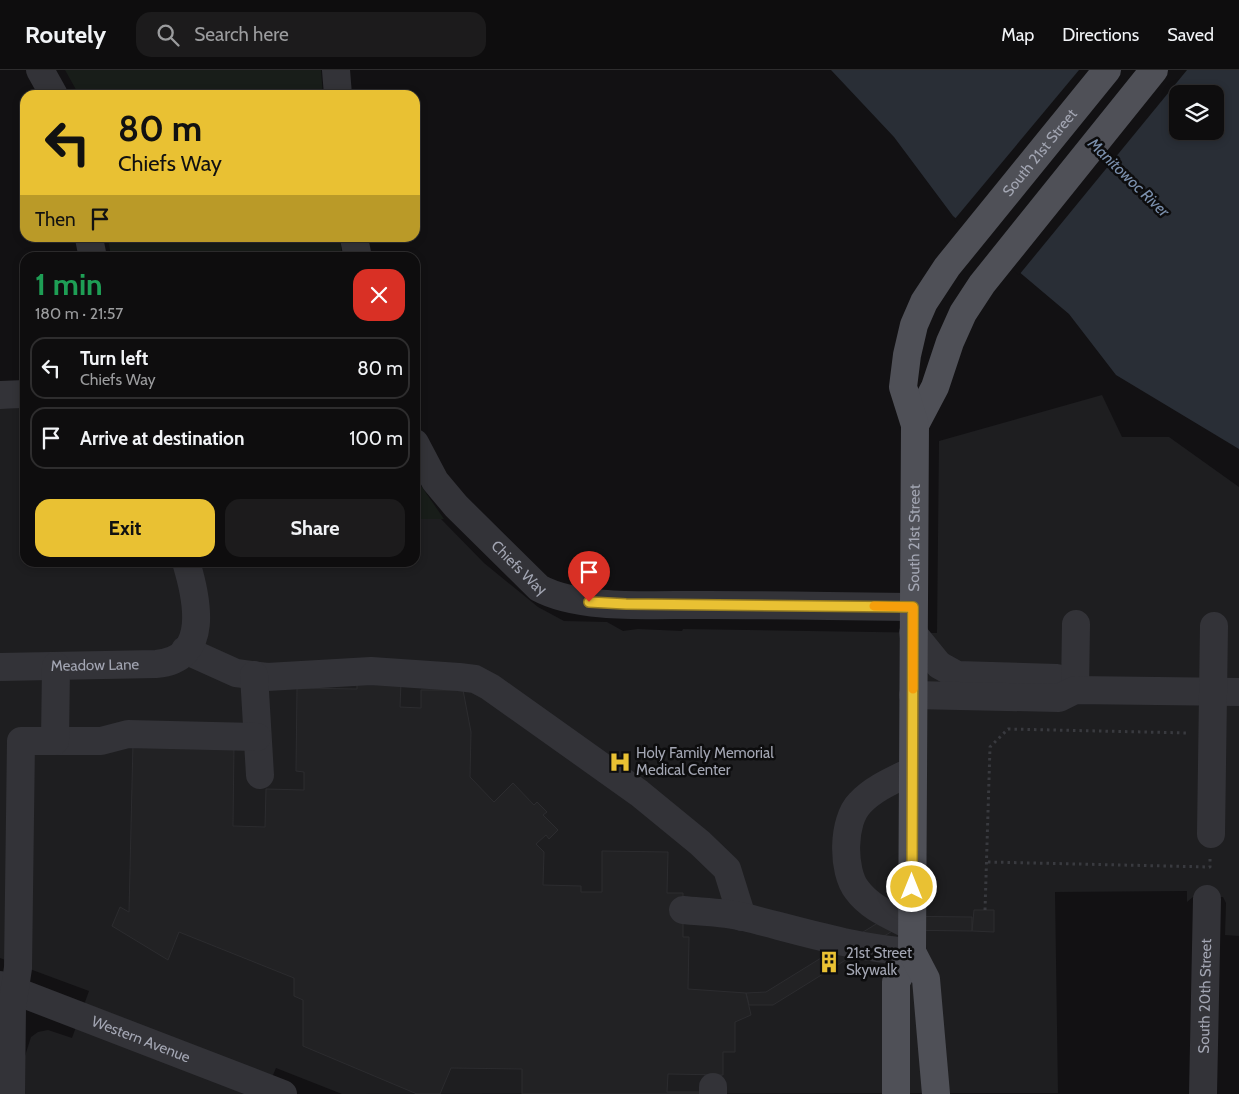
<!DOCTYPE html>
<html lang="en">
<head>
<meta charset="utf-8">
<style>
	:root { --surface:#0e0d0e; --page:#1c1b1c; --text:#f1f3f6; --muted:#9b9c9e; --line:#2e2d2e; --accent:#e9c133 }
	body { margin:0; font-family:Cabin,sans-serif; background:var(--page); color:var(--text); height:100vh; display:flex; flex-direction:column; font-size:19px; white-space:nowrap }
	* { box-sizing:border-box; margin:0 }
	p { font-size:16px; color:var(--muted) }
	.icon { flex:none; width:28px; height:28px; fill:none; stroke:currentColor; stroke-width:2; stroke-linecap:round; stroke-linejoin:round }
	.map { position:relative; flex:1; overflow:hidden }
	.drawer { position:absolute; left:20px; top:182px; width:400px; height:315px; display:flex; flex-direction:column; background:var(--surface); border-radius:15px; box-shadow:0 2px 8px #0003,0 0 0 1px var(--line) }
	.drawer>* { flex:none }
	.top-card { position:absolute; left:20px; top:20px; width:400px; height:152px; border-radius:15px; box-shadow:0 2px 8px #0003,0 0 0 1px var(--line); background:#e9c133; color:#111; overflow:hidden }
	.controls { position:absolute; left:1169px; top:15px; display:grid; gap:10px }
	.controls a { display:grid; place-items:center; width:55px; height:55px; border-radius:10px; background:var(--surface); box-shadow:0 2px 8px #0003,0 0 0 1px var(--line); font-size:25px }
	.pin { position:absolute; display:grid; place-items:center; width:42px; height:42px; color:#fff; margin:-51px -21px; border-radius:50% 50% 50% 0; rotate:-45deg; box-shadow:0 0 5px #0007 }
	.pin .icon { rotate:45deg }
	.me { position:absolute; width:55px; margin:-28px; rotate:0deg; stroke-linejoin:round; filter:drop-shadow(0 0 4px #0008) }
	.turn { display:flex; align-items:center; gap:18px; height:105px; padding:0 15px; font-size:22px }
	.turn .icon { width:65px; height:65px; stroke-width:2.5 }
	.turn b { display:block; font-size:35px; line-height:42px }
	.then { display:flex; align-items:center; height:48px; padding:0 15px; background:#0003; gap:10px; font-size:19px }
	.round { display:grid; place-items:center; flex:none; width:52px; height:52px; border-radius:15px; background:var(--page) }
	.head { display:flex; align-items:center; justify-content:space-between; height:85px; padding:0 15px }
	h1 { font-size:30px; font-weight:700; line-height:38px; color:#1e9e55 }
	.cta { display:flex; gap:10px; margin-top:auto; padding:10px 15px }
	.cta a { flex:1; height:58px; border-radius:15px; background:var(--accent); color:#111; font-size:20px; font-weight:700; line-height:58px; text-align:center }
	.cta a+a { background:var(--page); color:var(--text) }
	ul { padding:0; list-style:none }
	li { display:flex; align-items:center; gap:15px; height:62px; margin:0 10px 8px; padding:0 5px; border:2px solid var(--line); border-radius:15px }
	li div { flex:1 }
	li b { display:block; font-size:19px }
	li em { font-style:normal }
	header { display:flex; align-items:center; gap:30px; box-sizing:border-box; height:70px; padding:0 25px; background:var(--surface); border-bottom:1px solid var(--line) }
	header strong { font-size:24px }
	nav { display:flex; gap:28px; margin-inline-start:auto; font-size:18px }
	.search { width:350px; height:45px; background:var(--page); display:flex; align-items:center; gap:12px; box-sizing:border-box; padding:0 18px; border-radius:15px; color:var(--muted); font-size:19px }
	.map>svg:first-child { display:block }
</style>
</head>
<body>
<header>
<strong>Routely</strong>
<div class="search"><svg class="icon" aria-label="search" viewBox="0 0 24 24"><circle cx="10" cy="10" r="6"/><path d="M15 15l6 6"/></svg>Search here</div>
<nav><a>Map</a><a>Directions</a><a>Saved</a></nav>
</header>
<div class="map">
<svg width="1239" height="1024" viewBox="0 0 1239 1024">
	<rect width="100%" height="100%" fill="#121113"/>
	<path fill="#1e1e20" d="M 1102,325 L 1122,367 L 1169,367 L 1239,417 L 1239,866 L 1225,865 L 1226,833 L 1223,827 L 1193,827 L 1187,832 L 1187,821 L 1055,822 L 1058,1023 L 342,1024 L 276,998 L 265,1024 L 24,1024 L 25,986 L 31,967 L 38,962 L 48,960 L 72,968 L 89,921 L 0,888 L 0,339 L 25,338 L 25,492 L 415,492 L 415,449 L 441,449 L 484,493 L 538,537 L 564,551 L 607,552 L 623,561 L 638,559 L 682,561 L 683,559 L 937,563 L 939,371 Z"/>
	<path fill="#181d19" d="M 65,0 L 321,0 L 323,25 L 79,25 Z
		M 108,168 L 340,168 L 342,187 L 111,187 Z
		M 415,407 L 444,449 L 415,449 Z"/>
	<path fill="#292e36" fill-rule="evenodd" d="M 831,0 L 1239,0 L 1239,379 L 1116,305 L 1069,244 L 953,146 L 894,67 ZM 1178,24 L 1215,24 L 1215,61 L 1178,61 Z"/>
	<path fill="#121113" d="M 1079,0 L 1187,0 L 1019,205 L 954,150 Z"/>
	<path fill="#222224" stroke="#2c2c2f" d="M 357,611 L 401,612 L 400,637 L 421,638 L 421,620 L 463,620 L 471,662 L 470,707 L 494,732 L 513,713 L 534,735 L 537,732 L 547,742 L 543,745 L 558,760 L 549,769 L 546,765 L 536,774 L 544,782 L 543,815 L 581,816 L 581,822 L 602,822 L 602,781 L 668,782 L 667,823 L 683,823 L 683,867 L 689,867 L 688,919 L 746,923 L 751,945 L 735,952 L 735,982 L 723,982 L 723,1005 L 668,1004 L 667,1022 L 701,1022 L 701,1024 L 522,1024 L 522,999 L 451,998 L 440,1024 L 417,1024 L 303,976 L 303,930 L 294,926 L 294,908 L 179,862 L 168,890 L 112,856 L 120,837 L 129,842 L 133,673 L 234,674 L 233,756 L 265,757 L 266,719 L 304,720 L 304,702 L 296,701 L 297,618 L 357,619 Z
		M 974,840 L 994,840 L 994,862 L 972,861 Z
		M 889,846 L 972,847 L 972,861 L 894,860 L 773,935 L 749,935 L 746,923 L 766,922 Z"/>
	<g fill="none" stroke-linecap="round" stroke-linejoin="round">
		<path stroke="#393a3f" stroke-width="3" stroke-dasharray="2.5 4" stroke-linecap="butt" d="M 988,792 L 1210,797 L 1210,787
			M 985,840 L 990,677 L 1008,659 L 1189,663"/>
		<g stroke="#333338" stroke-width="28">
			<path d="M 40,0 L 54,25"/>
			<path d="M 336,0 L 338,25"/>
			<path d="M 89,168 L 93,188"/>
			<path d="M 354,168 L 358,188"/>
			<path d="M 0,325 L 25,324"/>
			<path id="s1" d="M 415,373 L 435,411 L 456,436 L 539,518 C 581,541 659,534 708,535 C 776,535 844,536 913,537"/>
			<path d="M 913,563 L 939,595 L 957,605 L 1057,608 L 1075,620"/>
			<path d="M 185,580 L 236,603 L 267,607 L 371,601 L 459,607 L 475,609 L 490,617 L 639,723 L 700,773 L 727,799 L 742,847"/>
			<path id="s2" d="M 0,597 L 156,594 C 211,590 197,528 186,492"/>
			<path d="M 254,605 L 260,705"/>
			<path d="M 1075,620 L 1076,554"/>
			<path d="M 913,625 L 1059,628 L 1075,620 L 1239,622"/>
			<path d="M 55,671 L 101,671 L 128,664 L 257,667"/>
			<path d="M 1211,764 L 1214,556"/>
			<path d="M 683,840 C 703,842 725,842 744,847 C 800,861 853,878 912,882"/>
			<path d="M 911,856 C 892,846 870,838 857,820 C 842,801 842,751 860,733 C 874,718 894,710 912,701"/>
			<path id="s3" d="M 0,915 L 283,1024"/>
			<path d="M 11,1024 L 12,937 L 18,898 L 21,671 L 55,671 L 56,596"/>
			<path d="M 713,1024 L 713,1017"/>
			<path id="s4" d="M 1203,1024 L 1207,829"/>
		</g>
		<g stroke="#4f5057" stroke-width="28">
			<path d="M 915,355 L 935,317 L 950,272 L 963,243 L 982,214 L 1154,0"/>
			<path d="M 896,1024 L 896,912 L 912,882"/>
			<path id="s5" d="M 936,1024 L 926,909 L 912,882 L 915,355 L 903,317 L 907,285 L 914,255 L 924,232 L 947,197 L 1107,0"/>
		</g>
	</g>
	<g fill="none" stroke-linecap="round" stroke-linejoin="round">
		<g stroke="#977d21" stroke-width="12">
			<path id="route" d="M 589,532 L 626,534 L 913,537 L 912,817"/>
		</g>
		<use href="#route" stroke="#e9c133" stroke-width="9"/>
		<path stroke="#f59e0b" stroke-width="9" d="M 874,536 L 913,537 L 913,619"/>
	</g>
	<defs>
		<g id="hospital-bare" transform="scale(1.725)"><path d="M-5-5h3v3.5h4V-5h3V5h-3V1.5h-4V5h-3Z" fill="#e9c133" stroke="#0d0d0e" stroke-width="2.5" paint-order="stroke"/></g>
		<g id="building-bare" transform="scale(1.725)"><path d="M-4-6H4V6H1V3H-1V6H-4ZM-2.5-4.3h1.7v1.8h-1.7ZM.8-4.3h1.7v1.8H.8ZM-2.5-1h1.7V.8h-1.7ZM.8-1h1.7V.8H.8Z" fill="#e9c133" stroke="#0d0d0e" stroke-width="2.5" paint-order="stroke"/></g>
	</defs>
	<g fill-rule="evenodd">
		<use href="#hospital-bare" x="620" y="692"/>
		<use href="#building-bare" x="829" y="892"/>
	</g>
	<g text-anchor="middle" stroke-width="5" stroke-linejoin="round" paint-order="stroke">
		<g font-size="15" fill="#a3a6b3" stroke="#0d0d0e">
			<text dy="5" stroke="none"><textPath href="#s5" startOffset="990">South 21st Street</textPath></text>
			<text dy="5" stroke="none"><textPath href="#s5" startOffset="560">South 21st Street</textPath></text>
			<text dy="5" stroke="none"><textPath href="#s1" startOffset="164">Chiefs Way</textPath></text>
			<text dy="5" stroke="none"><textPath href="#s2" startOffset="95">Meadow Lane</textPath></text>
			<text dy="5" stroke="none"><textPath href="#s4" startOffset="98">South 20th Street</textPath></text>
			<text dy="5" stroke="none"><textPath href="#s3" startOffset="151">Western Avenue</textPath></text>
		</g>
		<g font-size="15" fill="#a3a6b3" stroke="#0d0d0e" text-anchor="start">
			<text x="636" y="688">Holy Family Memorial<tspan x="636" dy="17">Medical Center</tspan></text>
			<text x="846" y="888">21st Street<tspan x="846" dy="17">Skywalk</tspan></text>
		</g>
		<g font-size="16" font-style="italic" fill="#7b90ad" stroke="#0d0d0e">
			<text transform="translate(1129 107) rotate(44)" y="6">Manitowoc River</text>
		</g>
	</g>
</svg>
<div class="controls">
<a><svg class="icon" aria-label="layers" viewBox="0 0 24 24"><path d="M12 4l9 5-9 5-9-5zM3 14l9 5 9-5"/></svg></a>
</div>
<div class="pin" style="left:589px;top:532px;background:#d93025"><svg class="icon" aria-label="arrive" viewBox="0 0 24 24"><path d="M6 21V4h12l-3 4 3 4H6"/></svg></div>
<svg class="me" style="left:912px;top:817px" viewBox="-20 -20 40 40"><circle r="17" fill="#e9c133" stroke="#fff" stroke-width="3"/><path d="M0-11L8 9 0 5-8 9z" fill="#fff"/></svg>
<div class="top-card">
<div class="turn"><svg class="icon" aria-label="left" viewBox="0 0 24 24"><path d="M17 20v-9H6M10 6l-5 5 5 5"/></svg><div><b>80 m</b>Chiefs Way</div></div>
<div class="then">Then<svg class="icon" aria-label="arrive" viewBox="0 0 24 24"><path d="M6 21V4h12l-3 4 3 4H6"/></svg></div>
</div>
<section class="drawer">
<div class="head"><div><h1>1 min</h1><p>180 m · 21:57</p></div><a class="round" style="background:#d93025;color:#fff"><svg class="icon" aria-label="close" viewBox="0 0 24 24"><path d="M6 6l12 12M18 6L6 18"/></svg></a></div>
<ul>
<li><svg class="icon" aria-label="left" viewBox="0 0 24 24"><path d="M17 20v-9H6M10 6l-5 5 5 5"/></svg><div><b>Turn left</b><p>Chiefs Way</p></div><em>80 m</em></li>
<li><svg class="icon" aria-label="arrive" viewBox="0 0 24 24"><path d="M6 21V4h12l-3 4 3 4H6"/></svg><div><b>Arrive at destination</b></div><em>100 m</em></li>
</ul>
<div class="cta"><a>Exit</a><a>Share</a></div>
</section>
</div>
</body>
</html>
